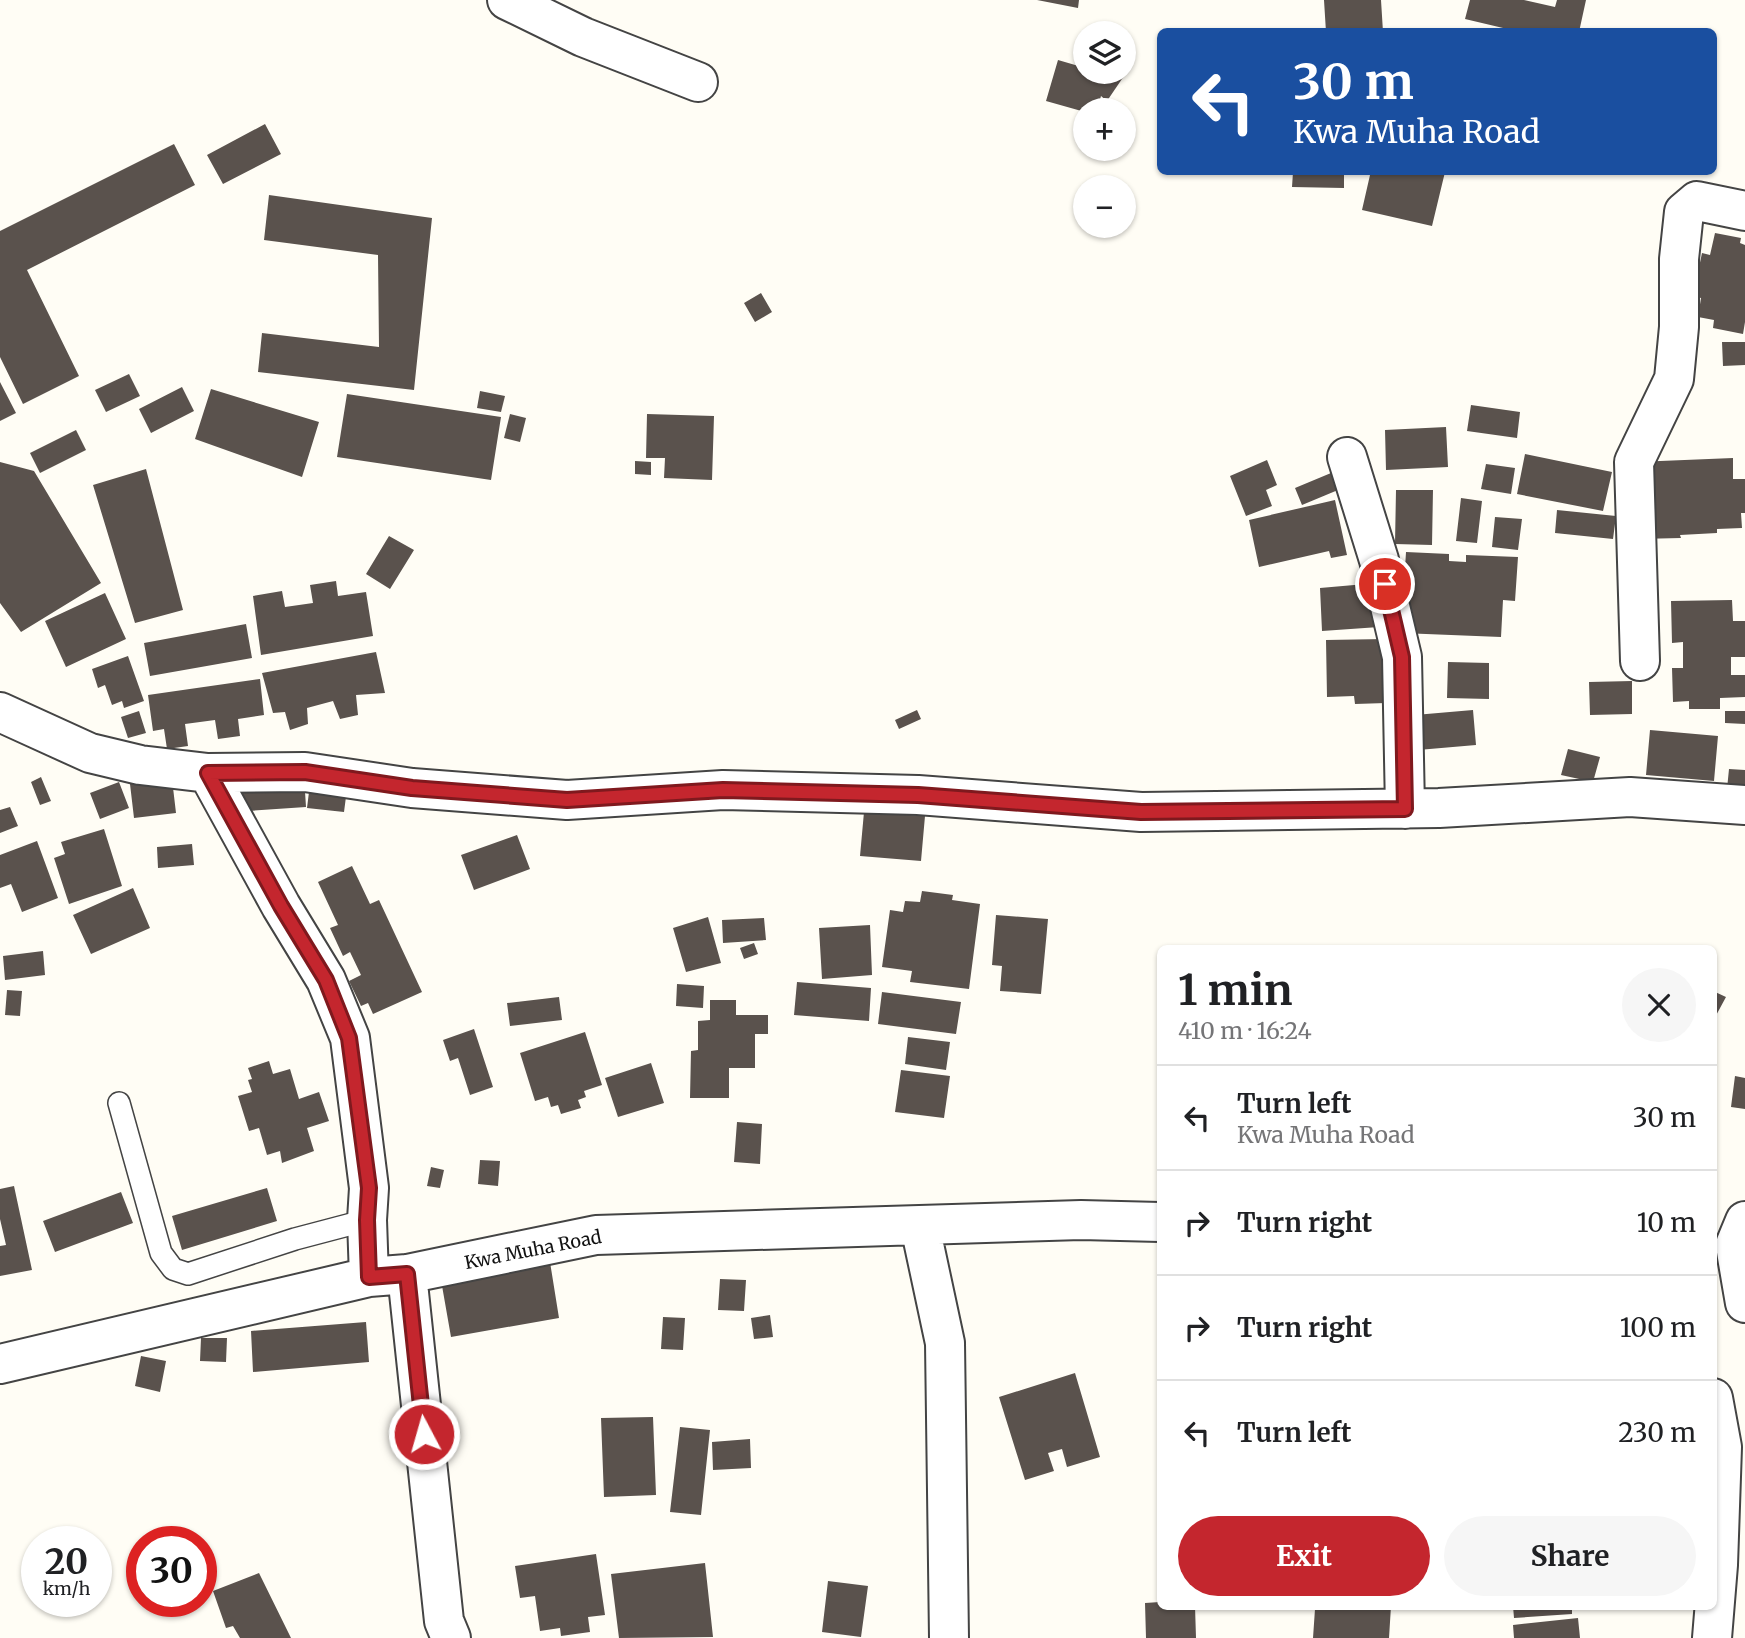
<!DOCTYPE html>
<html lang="en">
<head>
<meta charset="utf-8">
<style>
	:root { --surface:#fff; --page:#f6f6f6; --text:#202124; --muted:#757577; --line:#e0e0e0; --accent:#c4262e }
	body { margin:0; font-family:Merriweather,serif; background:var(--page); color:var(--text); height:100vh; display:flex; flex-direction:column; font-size:26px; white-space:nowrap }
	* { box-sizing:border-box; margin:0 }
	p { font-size:23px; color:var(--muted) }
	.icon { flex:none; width:38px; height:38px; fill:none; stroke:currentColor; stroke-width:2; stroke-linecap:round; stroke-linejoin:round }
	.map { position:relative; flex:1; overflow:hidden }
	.sheet { position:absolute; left:1157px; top:945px; width:560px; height:665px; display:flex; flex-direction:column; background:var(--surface); border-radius:10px; box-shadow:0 2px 5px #0004 }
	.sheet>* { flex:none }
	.hud { position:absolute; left:1157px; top:28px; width:560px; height:147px; border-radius:10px; box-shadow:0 2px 5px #0004; background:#1a4fa0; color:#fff; overflow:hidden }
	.controls { position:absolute; left:1073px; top:21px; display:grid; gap:14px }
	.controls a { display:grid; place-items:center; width:63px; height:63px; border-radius:50%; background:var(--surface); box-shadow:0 2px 5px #0004; font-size:35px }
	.speed { position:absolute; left:21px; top:1526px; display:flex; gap:14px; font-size:35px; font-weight:700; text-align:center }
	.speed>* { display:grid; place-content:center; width:91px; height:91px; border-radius:50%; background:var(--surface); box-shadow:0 2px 5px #0004; line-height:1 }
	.speed small { font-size:18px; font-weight:400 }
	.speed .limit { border:10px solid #d22; background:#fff; color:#111 }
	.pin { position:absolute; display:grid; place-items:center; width:60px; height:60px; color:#fff; margin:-30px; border:4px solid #fff; border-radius:50%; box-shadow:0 2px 7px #0007 }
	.me { position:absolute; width:77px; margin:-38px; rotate:354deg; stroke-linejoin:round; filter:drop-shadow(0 0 5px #0008) }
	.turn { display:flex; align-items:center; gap:24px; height:147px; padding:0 21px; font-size:32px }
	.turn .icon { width:91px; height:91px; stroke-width:2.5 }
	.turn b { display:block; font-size:49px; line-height:60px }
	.round { display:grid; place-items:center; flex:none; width:74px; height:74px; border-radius:37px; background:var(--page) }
	.headline { display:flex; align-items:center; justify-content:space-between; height:119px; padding:0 21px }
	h1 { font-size:42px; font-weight:700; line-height:52px }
	.primary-button { display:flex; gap:14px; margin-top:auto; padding:14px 21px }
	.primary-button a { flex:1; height:80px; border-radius:42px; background:var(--accent); color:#fff; font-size:28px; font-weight:700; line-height:80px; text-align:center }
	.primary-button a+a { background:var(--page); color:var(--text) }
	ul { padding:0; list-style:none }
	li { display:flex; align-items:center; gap:21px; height:105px; padding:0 21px; border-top:2px solid var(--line) }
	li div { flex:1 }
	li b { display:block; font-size:26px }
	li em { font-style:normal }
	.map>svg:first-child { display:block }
</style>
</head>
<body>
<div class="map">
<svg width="1745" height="1638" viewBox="0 0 1745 1638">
	<rect width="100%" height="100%" fill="#fffdf5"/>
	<path fill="#5a524d" d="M 1037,0 L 1079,0 L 1078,8 Z
		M 1324,0 L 1381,0 L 1383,32 L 1326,32 Z
		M 1470,0 L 1524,0 L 1555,7 L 1557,0 L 1586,0 L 1579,32 L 1520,32 L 1465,19 Z
		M 1058,60 L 1082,67 L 1085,62 L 1085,72 L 1126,73 L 1107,101 L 1101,96 L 1097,110 L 1085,110 L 1085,112 L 1046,101 Z
		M 265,124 L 281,154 L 223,184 L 207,155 Z
		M 174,144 L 195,185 L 27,270 L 79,376 L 23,404 L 0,357 L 0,231 Z
		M 1293,172 L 1344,172 L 1344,188 L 1292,187 Z
		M 1361,172 L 1445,172 L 1432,226 L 1362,210 L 1370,175 Z
		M 269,195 L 432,218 L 414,390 L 258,372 L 262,333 L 379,347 L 378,255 L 264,240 Z
		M 1715,233 L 1741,238 L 1740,243 L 1745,245 L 1745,322 L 1743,334 L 1713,328 L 1714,320 L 1698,317 L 1701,298 L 1693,296 L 1702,253 L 1710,255 Z
		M 761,293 L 772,312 L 755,322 L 744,303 Z
		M 1722,342 L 1745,342 L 1745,365 L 1723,366 Z
		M 129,374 L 140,396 L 106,412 L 95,390 Z
		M 0,382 L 16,413 L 0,421 Z
		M 182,387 L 194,411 L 151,433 L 139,409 Z
		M 211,389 L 319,422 L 302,477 L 195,439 Z
		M 480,391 L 505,396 L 501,412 L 477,408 Z
		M 347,394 L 501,417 L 491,480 L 337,457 Z
		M 1471,405 L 1520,412 L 1517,438 L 1467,431 Z
		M 510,414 L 526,418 L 520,442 L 504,438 Z
		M 647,414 L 714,416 L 712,480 L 664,478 L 665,458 L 646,458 Z
		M 1446,427 L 1448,467 L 1386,470 L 1385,430 Z
		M 76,430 L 86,450 L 40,473 L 30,453 Z
		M 1525,454 L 1612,472 L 1603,511 L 1517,494 Z
		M 1733,458 L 1733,479 L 1745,479 L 1745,513 L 1741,513 L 1742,528 L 1717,529 L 1717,533 L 1680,535 L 1681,538 L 1638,539 L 1636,462 Z
		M 1267,460 L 1277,485 L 1266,490 L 1272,506 L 1246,516 L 1230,476 Z
		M 635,461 L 651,462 L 651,475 L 635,474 Z
		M 0,462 L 34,471 L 101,583 L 21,632 L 0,603 Z
		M 1486,464 L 1515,468 L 1511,494 L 1481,489 Z
		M 146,469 L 183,610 L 135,623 L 93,485 Z
		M 1331,473 L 1338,490 L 1302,505 L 1295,488 Z
		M 1396,490 L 1433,490 L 1432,545 L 1395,544 Z
		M 1461,498 L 1482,501 L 1477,543 L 1456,541 Z
		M 1335,500 L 1347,555 L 1331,558 L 1329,551 L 1259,567 L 1249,520 Z
		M 1557,510 L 1616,516 L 1613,539 L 1555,533 Z
		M 1495,517 L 1522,519 L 1518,550 L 1492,547 Z
		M 389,536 L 414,550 L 390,589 L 366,574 Z
		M 1406,552 L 1449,554 L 1449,561 L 1466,562 L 1466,555 L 1518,557 L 1515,601 L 1503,600 L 1501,637 L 1401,633 Z
		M 336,581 L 338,596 L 366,592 L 373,636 L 261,655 L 253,596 L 282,591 L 285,607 L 313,603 L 310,585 Z
		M 1377,583 L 1379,627 L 1322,631 L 1320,588 Z
		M 105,593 L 126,639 L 66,667 L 45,621 Z
		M 1732,600 L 1733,621 L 1745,621 L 1745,657 L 1731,657 L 1731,675 L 1745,675 L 1745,697 L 1720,698 L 1720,709 L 1689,709 L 1689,701 L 1673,702 L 1672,668 L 1683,668 L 1683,642 L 1672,643 L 1671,601 Z
		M 246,624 L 252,658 L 150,676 L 144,643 Z
		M 1385,639 L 1386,703 L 1355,704 L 1354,696 L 1327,697 L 1326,640 Z
		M 376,652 L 385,693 L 356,695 L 358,715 L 340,719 L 333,701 L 307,708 L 308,724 L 290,730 L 285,712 L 273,713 L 262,673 Z
		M 128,656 L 144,701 L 124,708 L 122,701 L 112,705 L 105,685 L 98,688 L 92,669 Z
		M 1448,662 L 1489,663 L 1489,699 L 1447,698 Z
		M 260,679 L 264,715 L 238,719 L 240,736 L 218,739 L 215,720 L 185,724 L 188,746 L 167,749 L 164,729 L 153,731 L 148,695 Z
		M 1632,681 L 1632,714 L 1590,715 L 1589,682 Z
		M 917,710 L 921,719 L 899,729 L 895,720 Z
		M 1473,710 L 1476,745 L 1418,750 L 1415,715 Z
		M 139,711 L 146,733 L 128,738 L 121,717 Z
		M 1725,711 L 1745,711 L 1745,724 L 1725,723 Z
		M 1650,730 L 1718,736 L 1714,781 L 1646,775 Z
		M 1568,749 L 1600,757 L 1593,782 L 1561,775 Z
		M 1729,769 L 1745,770 L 1745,801 L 1726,799 Z
		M 304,776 L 306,807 L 232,812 L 230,780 Z
		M 41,777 L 51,801 L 40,805 L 31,782 Z
		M 172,779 L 176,813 L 134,818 L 130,784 Z
		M 119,782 L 129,808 L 100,819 L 90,793 Z
		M 310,784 L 347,789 L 344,812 L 307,808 Z
		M 10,807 L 18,826 L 0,833 L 0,810 Z
		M 864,812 L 925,816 L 921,861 L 860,856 Z
		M 104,829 L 122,886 L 69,904 L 54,858 L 65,854 L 61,842 Z
		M 517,835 L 530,869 L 474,890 L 461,855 Z
		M 37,841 L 58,898 L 22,912 L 11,884 L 0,888 L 0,855 Z
		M 192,844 L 194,865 L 158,868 L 157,847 Z
		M 352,866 L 370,904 L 379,900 L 422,992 L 373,1014 L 368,1003 L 361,1006 L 349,981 L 361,975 L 350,952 L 343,956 L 330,928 L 338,925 L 318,882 Z
		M 133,888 L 150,928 L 91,954 L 73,915 Z
		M 922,891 L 953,895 L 952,900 L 980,904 L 969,989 L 910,982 L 912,971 L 882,967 L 890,910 L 903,912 L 905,901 L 920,902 Z
		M 996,915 L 1048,919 L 1041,994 L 1000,991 L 1002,966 L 992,965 Z
		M 708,917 L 721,963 L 686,972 L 673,928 Z
		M 764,918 L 766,940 L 723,943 L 722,920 Z
		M 870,925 L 872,975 L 822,979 L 819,928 Z
		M 754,943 L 758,954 L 744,959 L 740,948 Z
		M 43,951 L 45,975 L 5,980 L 3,956 Z
		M 797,982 L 871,988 L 869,1021 L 794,1015 Z
		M 677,984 L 704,986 L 703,1008 L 676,1006 Z
		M 7,990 L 22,991 L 20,1016 L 5,1015 Z
		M 1713,991 L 1726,997 L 1713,1021 Z
		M 882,992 L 961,1002 L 956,1034 L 878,1024 Z
		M 559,997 L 562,1020 L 510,1026 L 507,1003 Z
		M 710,1000 L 736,1000 L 736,1015 L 768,1015 L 768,1034 L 755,1034 L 755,1068 L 729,1068 L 729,1098 L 690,1098 L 691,1051 L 698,1050 L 698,1021 L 710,1020 Z
		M 474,1029 L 493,1087 L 470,1095 L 458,1058 L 450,1061 L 443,1040 Z
		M 585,1032 L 602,1085 L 584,1091 L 586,1097 L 578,1100 L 581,1108 L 561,1114 L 558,1105 L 551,1107 L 548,1097 L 535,1101 L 520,1053 Z
		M 908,1037 L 950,1042 L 946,1070 L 905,1064 Z
		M 269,1061 L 273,1074 L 290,1069 L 299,1099 L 319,1092 L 329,1121 L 307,1128 L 314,1151 L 282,1163 L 280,1151 L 267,1155 L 259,1128 L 249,1131 L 238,1096 L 252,1092 L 248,1080 L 252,1079 L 248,1068 Z
		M 651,1063 L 664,1103 L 618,1117 L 605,1078 Z
		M 901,1070 L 950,1076 L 944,1118 L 895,1112 Z
		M 1735,1076 L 1745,1078 L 1745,1109 L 1731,1107 Z
		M 737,1122 L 762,1124 L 760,1164 L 734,1162 Z
		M 480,1160 L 500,1161 L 498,1186 L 478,1184 Z
		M 431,1167 L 444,1170 L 440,1188 L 427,1186 Z
		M 14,1186 L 32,1270 L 0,1276 L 0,1246 L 6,1245 L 0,1219 L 0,1189 Z
		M 267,1188 L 277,1221 L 182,1250 L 172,1216 Z
		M 121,1192 L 133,1223 L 55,1252 L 43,1221 Z
		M 550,1262 L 559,1318 L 451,1337 L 441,1280 Z
		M 720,1279 L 746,1280 L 744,1311 L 718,1310 Z
		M 770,1315 L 773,1337 L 754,1339 L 751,1318 Z
		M 663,1317 L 685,1318 L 683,1350 L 661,1349 Z
		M 366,1322 L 369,1362 L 253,1372 L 251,1331 Z
		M 201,1338 L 227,1338 L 226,1362 L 200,1361 Z
		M 141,1356 L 166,1361 L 160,1392 L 135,1386 Z
		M 1075,1373 L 1100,1457 L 1067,1467 L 1062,1449 L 1048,1453 L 1054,1471 L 1025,1480 L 999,1397 Z
		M 653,1417 L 656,1495 L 604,1497 L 601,1418 Z
		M 680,1427 L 710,1430 L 701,1515 L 670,1512 Z
		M 750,1439 L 751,1468 L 713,1470 L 712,1442 Z
		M 596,1554 L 605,1615 L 588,1617 L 590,1632 L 561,1636 L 560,1628 L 540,1631 L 535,1596 L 520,1598 L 515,1566 Z
		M 705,1563 L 713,1637 L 619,1638 L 611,1574 Z
		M 259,1573 L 291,1638 L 240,1638 L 233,1626 L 226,1628 L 213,1591 Z
		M 828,1581 L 868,1586 L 861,1637 L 822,1632 Z
		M 1160,1602 L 1160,1606 L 1195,1606 L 1196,1638 L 1146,1638 L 1145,1603 Z
		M 1304,1606 L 1391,1606 L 1389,1638 L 1313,1638 L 1315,1609 L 1304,1609 Z
		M 1513,1606 L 1572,1606 L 1572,1614 L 1514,1618 Z
		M 1578,1618 L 1580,1638 L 1514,1638 L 1513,1625 Z"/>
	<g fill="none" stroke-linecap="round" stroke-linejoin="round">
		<g stroke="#444" stroke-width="24">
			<path id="lane" d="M 119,1103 L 161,1253 L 173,1269 L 188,1274 L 295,1239 L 367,1220"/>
		</g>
		<g stroke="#444" stroke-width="42">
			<path id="street" d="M 507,0 L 583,37 L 698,82
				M 1347,457 L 1379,560 L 1402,657 L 1405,809
				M 1640,661 L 1634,462 L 1674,379 L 1679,327 L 1679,259 L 1684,212 L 1697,201 L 1745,211
				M 0,712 L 90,753 L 140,765 L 208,773 L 305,772 L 412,788 L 567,800 L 723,790 L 918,795 L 1141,812 L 1439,808 L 1630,797 L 1745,805
				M 208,773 L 281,906 L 326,980 L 350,1038 L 369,1188 L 367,1220 L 369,1277
				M 1745,1221 L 1735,1245 L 1745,1303
				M 920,1226 L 945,1343 L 949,1638
				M 407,1274 L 444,1621 L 451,1638
				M 0,1364 L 369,1277 L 407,1274 L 596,1235 L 1081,1220 L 1160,1222
				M 1712,1638 L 1718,1565 L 1722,1447 L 1713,1398"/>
		</g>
		<use href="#lane" stroke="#fff" stroke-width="21"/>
		<use href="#street" stroke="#fff" stroke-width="38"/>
	</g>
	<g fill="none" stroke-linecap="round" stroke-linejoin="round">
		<g stroke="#7f191e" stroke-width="18">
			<path id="route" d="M 424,1434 L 407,1274 L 369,1277 L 367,1220 L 369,1188 L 349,1038 L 326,980 L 281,906 L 208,773 L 305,772 L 412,788 L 567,800 L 723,790 L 918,795 L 1141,812 L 1405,809 L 1402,657 L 1385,584"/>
		</g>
		<use href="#route" stroke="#c4262e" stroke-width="12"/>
	</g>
	<g text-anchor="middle" stroke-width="7" stroke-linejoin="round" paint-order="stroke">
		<g font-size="18" fill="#111" stroke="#fff">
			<text transform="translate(533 1250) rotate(-11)" y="6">Kwa Muha Road</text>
		</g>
	</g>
</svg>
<div class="controls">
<a><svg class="icon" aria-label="layers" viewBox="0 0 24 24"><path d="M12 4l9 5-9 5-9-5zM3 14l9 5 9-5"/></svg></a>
<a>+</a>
<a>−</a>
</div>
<div class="speed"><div>20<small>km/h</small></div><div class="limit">30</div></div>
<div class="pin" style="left:1385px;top:584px;background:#d93025"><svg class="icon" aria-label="arrive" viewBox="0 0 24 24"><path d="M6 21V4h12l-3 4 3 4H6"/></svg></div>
<svg class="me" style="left:424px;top:1434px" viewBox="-20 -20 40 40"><circle r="17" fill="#c4262e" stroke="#fff" stroke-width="3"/><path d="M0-11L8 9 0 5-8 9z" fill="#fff"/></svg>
<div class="hud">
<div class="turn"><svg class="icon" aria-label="left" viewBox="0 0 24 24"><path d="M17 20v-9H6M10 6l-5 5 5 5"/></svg><div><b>30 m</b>Kwa Muha Road</div></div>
</div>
<section class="sheet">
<div class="headline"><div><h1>1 min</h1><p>410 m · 16:24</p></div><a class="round"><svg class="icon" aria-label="close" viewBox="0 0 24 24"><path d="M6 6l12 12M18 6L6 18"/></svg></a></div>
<ul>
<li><svg class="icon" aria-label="left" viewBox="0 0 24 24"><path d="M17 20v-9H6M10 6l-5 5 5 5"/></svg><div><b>Turn left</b><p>Kwa Muha Road</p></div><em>30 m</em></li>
<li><svg class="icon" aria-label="right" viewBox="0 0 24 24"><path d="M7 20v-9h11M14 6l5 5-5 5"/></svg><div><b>Turn right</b></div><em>10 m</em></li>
<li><svg class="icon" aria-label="right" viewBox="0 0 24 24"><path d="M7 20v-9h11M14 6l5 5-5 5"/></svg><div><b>Turn right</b></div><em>100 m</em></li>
<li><svg class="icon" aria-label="left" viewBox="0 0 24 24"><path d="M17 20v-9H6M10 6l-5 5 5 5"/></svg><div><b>Turn left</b></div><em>230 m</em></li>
</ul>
<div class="primary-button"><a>Exit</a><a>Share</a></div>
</section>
</div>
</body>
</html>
